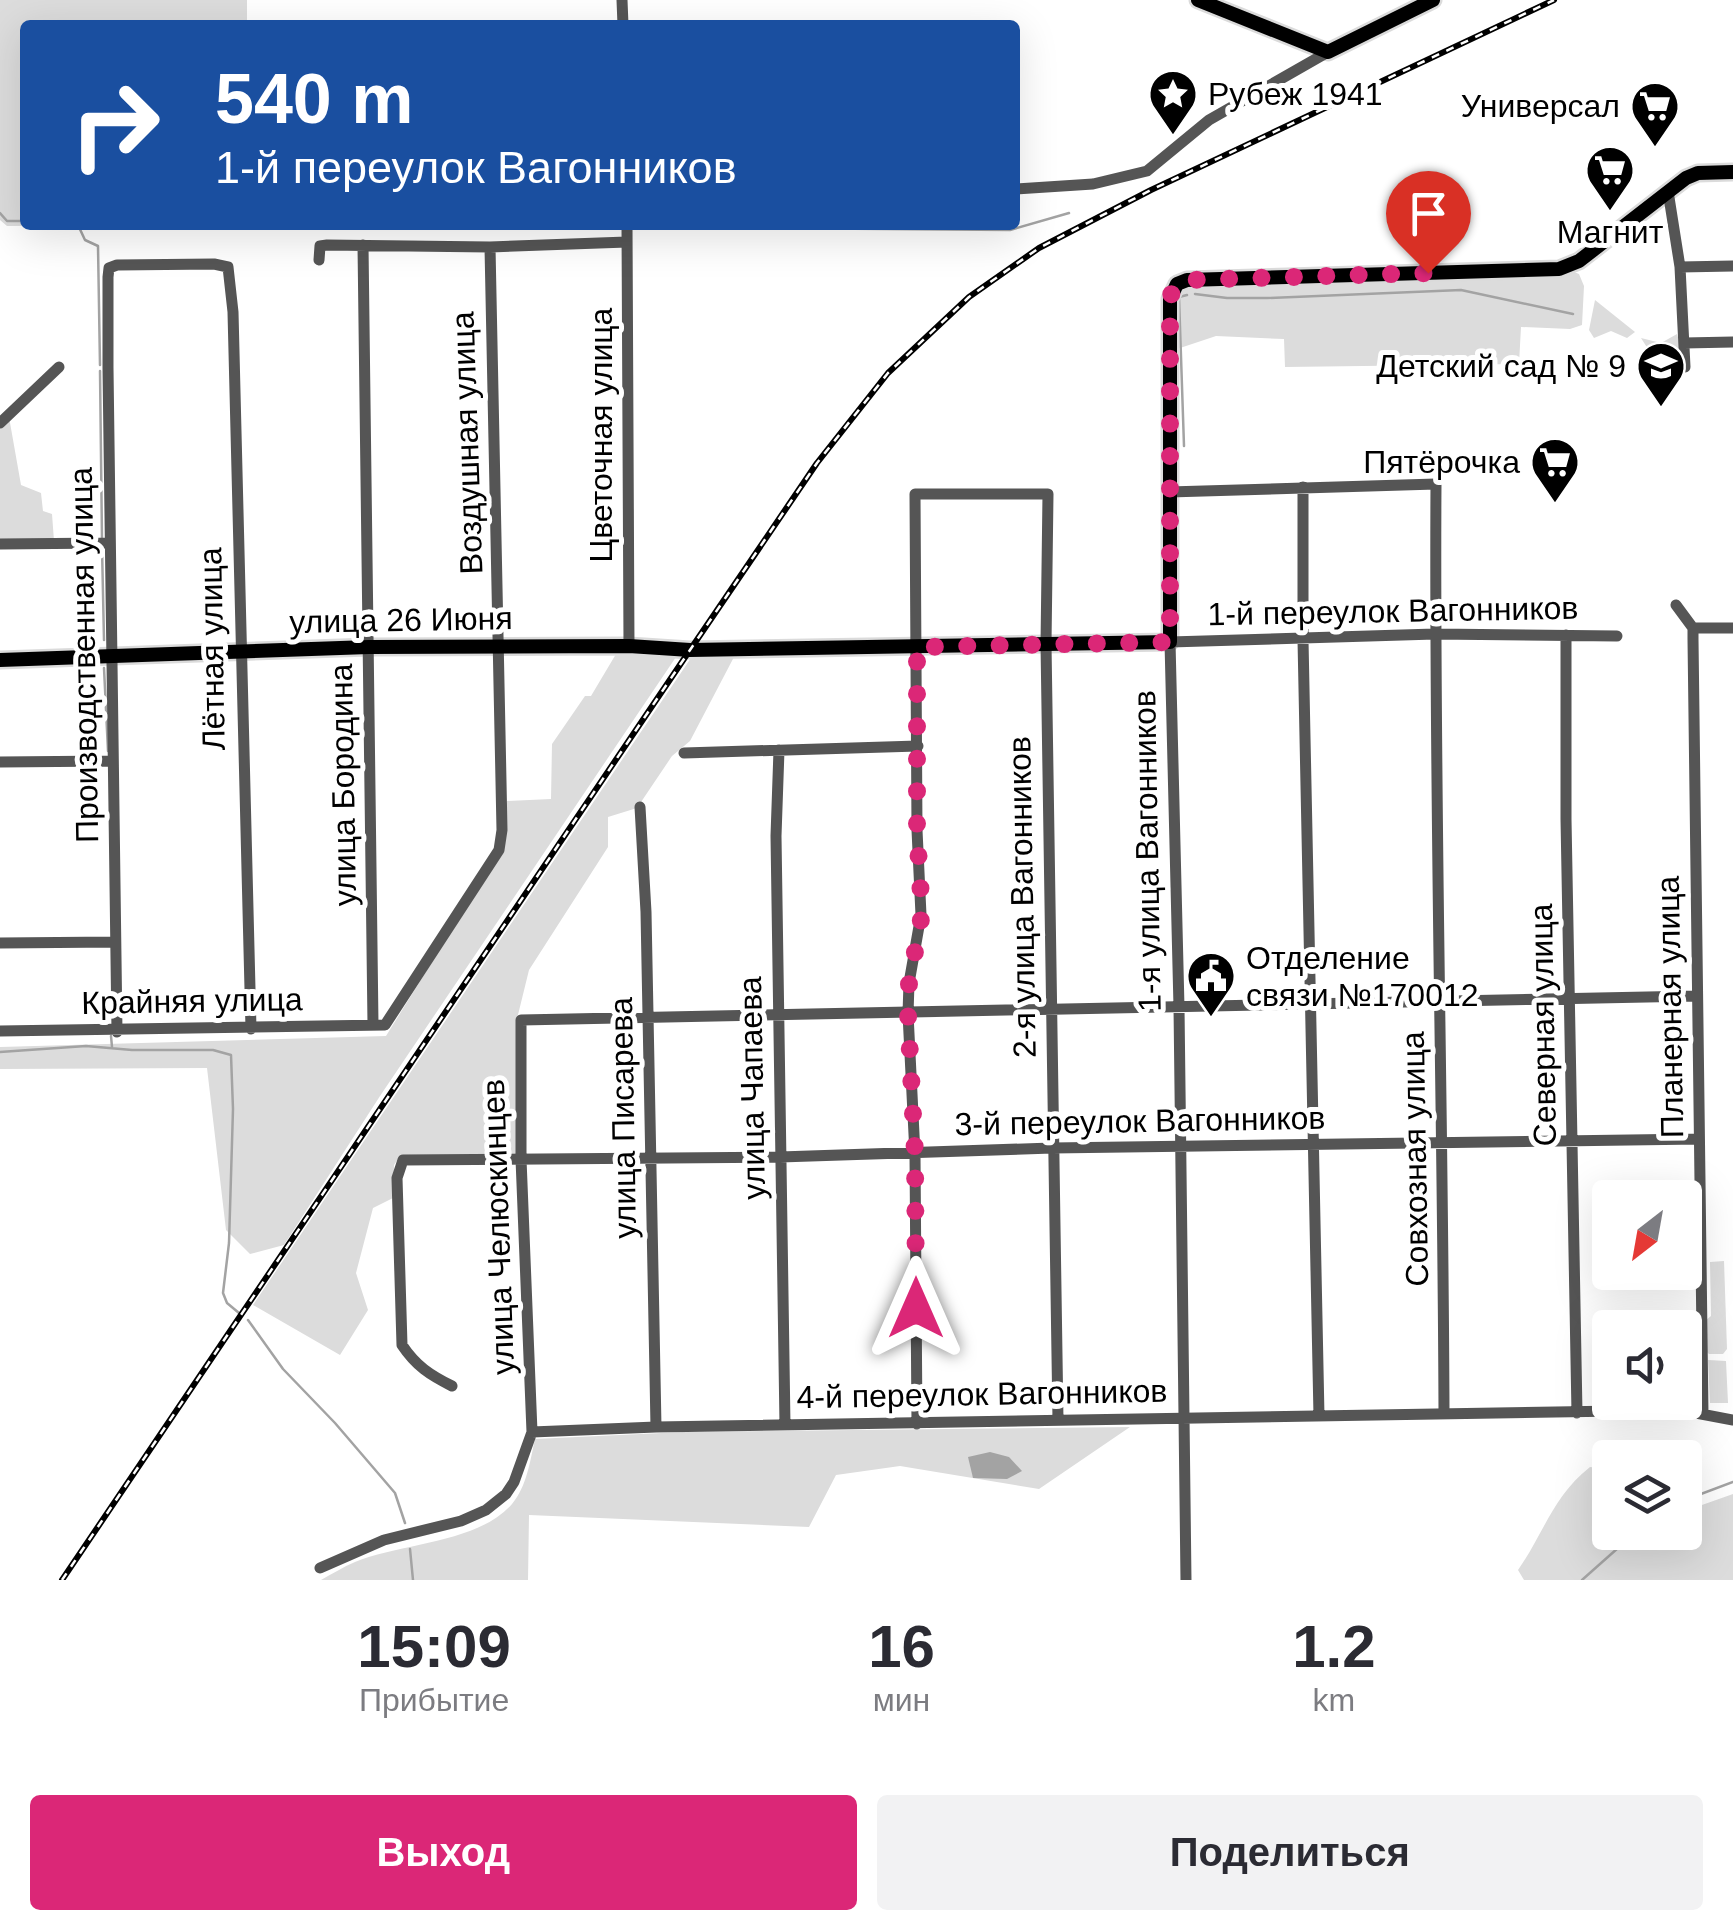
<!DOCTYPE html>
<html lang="ru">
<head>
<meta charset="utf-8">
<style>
	:root { --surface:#fff; --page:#f2f2f3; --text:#2b2b33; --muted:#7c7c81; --accent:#db2777 }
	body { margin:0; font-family:Helvetica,sans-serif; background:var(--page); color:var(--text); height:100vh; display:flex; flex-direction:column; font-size:38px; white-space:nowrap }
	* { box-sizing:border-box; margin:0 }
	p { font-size:32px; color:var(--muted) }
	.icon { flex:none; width:55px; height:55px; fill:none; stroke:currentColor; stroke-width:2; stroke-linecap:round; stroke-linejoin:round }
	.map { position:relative; height:1580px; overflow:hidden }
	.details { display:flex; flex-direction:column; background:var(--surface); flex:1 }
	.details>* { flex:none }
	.top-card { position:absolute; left:20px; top:20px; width:1000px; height:210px; border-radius:10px; box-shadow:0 10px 40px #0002; background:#1a4fa0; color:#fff; overflow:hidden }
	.needle { width:65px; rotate:211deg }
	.controls { position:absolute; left:1592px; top:1180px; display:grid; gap:20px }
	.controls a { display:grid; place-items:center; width:110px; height:110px; border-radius:10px; background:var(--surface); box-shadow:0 10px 40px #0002; font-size:50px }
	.pin { position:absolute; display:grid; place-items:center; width:85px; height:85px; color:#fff; margin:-102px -42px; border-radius:50% 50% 50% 0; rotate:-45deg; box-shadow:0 0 10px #0007 }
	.pin .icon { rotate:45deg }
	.me { position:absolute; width:110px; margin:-55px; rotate:0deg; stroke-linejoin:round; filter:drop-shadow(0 0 8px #0008) }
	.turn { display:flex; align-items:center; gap:35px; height:210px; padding:0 30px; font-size:45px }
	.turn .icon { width:130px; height:130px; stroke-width:2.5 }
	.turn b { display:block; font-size:70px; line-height:85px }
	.eta { display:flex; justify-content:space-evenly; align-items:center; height:170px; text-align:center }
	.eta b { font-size:60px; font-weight:600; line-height:70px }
	.cta { display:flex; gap:20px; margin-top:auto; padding:20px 30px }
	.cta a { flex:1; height:115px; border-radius:10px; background:var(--accent); color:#fff; font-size:40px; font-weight:600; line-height:115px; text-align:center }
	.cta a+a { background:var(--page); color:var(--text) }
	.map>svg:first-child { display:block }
</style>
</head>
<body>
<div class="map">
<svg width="1733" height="1580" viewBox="0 0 1733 1580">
	<rect width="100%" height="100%" fill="#fff"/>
	<path fill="#dcdcdc" d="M 0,0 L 247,0 L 247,25 L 25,25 L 25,225 L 161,225 L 7,226 L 0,220 Z
		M 1574,272 L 1579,274 L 1584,286 L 1582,325 L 1570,329 L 1521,327 L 1519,364 L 1285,367 L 1284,339 L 1216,336 L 1174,350 L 1176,292 L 1192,285 L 1548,276 Z
		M 1595,300 L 1635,332 L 1627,338 L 1611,331 L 1594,338 L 1589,330 Z
		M 1677,334 L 1681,348 C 1674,359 1665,359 1653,357 L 1641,338 L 1661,343 Z
		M 9,417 L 21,485 L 41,493 L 43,511 L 52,514 L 54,541 L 0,541 L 0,425 Z
		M 616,654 L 676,657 L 380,1096 L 284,1245 L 250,1254 L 226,1230 L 207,1068 L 0,1069 L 0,1047 L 386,1036 L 503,848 L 507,801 L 551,799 L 552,744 L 585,696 L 591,696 Z
		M 693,655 L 734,657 L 690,741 L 672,756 L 637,808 L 608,817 L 608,847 L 529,970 L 516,1023 L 519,1156 L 400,1156 L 394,1165 L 393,1198 L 373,1208 L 356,1273 L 368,1310 L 340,1355 L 253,1305 Z
		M 1724,1261 L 1727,1349 L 1723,1354 L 1709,1354 L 1706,1351 L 1706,1320 L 1711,1316 L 1710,1262 Z
		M 1708,1360 L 1726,1361 L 1728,1403 L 1710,1403 Z
		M 1130,1427 L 1039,1489 L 900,1466 L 836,1475 L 809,1527 L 529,1515 L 528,1580 L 321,1580 C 332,1574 343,1567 355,1562 C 402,1543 478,1543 512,1504 C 527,1486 530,1461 535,1439 L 683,1432 Z
		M 1590,1467 L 1610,1469 L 1610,1532 L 1685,1532 L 1685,1511 L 1733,1494 L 1733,1580 L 1524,1580 L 1518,1570 C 1544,1533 1553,1496 1590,1467 Z"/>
	<path fill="#a3a3a3" d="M 990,1452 L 1009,1457 L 1022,1471 L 1007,1479 L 973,1478 L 968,1457 Z"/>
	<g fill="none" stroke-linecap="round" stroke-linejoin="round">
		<path stroke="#a3a3a3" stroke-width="2.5" d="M 0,213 L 7,221 L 25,221
			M 75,225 L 106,225
			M 78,225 L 85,240 L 98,246 L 100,365
			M 467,225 L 614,227
			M 642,227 L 1010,230 L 1069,213
			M 1195,294 L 1227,298 L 1267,298 L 1461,290 L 1573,314
			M 100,371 L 102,539
			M 1184,446 L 1179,297 L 1187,295
			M 102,547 L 104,640
			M 104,668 L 108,751
			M 111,1036 L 112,1047
			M 0,1052 L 86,1046 L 132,1050 L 213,1050 L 231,1055 L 233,1109 L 229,1243 L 223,1293 L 227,1303 L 239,1313
			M 248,1320 L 283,1369 L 335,1423 L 395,1493 L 405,1523
			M 1685,1500 L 1733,1482
			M 410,1549 L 413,1580
			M 1582,1580 L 1636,1532"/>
		<g stroke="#dbdbdb" stroke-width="19">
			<path id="major" d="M 1198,0 L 1328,52 L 1433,0
				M 0,660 L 369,647 L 629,646 L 690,650 L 1170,642 L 1170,299 L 1177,284 L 1187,280 L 1559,269 L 1579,261 L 1686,178 L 1698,173 L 1733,172"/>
		</g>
		<path stroke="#555" stroke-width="11" d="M 622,0 L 623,25
			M 1015,189 L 1093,184 L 1147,171 L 1209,120 L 1328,52
			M 1668,191 L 1680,267 L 1685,367
			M 627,225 L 629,646
			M 363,245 L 373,1025
			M 319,260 L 320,246 L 327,245 L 490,247 L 627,242
			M 1680,267 L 1733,266
			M 1684,343 L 1733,342
			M 0,423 L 59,367
			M 1303,487 L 1303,640 L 1319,1416
			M 1169,492 L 1436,484 C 1434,794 1443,1103 1444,1413
			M 0,544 L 108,543
			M 1676,605 L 1693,628 L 1693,639 L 1703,1414
			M 1693,628 L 1733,628
			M 1566,635 L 1566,819 L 1577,1413
			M 779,750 L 776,836 L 785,1425
			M 684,753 L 918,746
			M 0,762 L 113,761
			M 640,807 L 646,912 L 656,1427
			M 0,943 L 115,942
			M 0,1031 L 385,1025 L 499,850 L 502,830 L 490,247
			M 117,1032 L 108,368 L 108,277 L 109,268 L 117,265 L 214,264 L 228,267 L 233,312 L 251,1029
			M 452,1386 C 430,1375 416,1366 402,1345 L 397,1178 L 403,1160 L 780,1157 L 1052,1148 L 1699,1139
			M 917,1424 L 915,1154 L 908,1014 L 909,983 L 921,915 L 917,830 L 915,494 L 1048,494 L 1046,644 L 1058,1420
			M 532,1432 L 656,1427 L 1680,1410 L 1733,1420
			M 320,1568 L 384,1540 L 461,1521 L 486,1510 L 506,1494 L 514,1482 L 532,1432 L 521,1159 L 521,1020 L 1696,996
			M 1186,1580 L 1179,1007 L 1170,642 L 1435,634 L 1617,636"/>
		<use href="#major" stroke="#000" stroke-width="14"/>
		<g stroke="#000" stroke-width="6">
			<path id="rail" d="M 62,1580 L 690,650 L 817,463 L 888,373 L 969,297 L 1039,248 L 1151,190 L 1554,0"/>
		</g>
		<use href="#rail" stroke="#fff" stroke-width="2.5" stroke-dasharray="8" stroke-linecap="butt"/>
	</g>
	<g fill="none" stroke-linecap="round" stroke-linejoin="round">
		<path stroke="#db2777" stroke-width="18" stroke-dasharray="0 32.4" d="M 916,1308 L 915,1154 L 908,1014 L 909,984 L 922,914 L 917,830 L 917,647 L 1170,642 L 1170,299 L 1173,288 L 1186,280 L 1428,273"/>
	</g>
	<defs>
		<g id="sight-pin" transform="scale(2.5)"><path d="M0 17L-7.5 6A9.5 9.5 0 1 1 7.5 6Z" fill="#000" stroke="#fff"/><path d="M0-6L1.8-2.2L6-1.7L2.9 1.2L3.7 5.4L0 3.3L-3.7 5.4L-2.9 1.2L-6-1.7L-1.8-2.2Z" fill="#fff"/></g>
		<g id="supermarket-pin" transform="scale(2.5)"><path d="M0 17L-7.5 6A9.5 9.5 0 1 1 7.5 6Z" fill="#000" stroke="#fff"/><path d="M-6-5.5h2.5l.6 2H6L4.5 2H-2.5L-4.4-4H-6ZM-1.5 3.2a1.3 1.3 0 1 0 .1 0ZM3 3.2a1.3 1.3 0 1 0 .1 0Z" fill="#fff"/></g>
		<g id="school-pin" transform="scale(2.5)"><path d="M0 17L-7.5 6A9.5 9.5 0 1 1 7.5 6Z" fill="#000" stroke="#fff"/><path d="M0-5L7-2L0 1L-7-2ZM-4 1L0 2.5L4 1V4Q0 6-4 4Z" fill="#fff"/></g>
		<g id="civic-pin" transform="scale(2.5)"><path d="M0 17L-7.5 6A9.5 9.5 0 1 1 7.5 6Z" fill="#000" stroke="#fff"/><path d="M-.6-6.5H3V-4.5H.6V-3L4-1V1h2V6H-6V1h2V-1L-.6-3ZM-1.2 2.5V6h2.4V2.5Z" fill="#fff"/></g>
	</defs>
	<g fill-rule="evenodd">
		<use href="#sight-pin" x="1173" y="94"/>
		<use href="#supermarket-pin" x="1655" y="106"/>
		<use href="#supermarket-pin" x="1610" y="170"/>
		<use href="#school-pin" x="1661" y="366"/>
		<use href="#supermarket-pin" x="1555" y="462"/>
		<use href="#civic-pin" x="1211" y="976"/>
	</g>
	<g text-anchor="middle" stroke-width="10" stroke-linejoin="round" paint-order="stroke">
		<g font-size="32" fill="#000" stroke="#fff" text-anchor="end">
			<text x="1208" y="105" text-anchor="start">Рубеж 1941</text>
			<text x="1620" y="117">Универсал</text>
			<text x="1610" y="243" text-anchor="middle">Магнит</text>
			<text x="1626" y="377">Детский сад № 9</text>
			<text x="1520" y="473">Пятёрочка</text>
			<text x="1246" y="969" text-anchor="start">Отделение<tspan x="1246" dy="37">связи №170012</tspan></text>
		</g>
		<g font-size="32" fill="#000" stroke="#fff">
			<text transform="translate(601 435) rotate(-90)" y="11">Цветочная улица</text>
			<text transform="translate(467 443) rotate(-92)" y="11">Воздушная улица</text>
			<text transform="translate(1393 611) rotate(-1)" y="11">1-й переулок Вагонников</text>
			<text transform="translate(401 620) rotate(-1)" y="11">улица 26 Июня</text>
			<text transform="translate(212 649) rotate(-91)" y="11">Лётная улица</text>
			<text transform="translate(84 655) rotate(-91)" y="11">Производственная улица</text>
			<text transform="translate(343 785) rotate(-91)" y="11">улица Бородина</text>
			<text transform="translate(1147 851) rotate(-91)" y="11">1-я улица Вагонников</text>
			<text transform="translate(1022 897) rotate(-91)" y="11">2-я улица Вагонников</text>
			<text transform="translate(192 1001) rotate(-1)" y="11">Крайняя улица</text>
			<text transform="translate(1670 1007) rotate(-91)" y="11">Планерная улица</text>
			<text transform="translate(1543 1025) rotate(-91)" y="11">Северная улица</text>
			<text transform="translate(752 1088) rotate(-91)" y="11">улица Чапаева</text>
			<text transform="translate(623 1118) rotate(-91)" y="11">улица Писарева</text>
			<text transform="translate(1140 1121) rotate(-1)" y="11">3-й переулок Вагонников</text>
			<text transform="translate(1415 1159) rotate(-91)" y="11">Совхозная улица</text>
			<text transform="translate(498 1227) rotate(-92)" y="11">улица Челюскинцев</text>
			<text transform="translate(982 1394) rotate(-1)" y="11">4-й переулок Вагонников</text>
		</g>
	</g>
</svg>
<div class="controls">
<a><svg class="needle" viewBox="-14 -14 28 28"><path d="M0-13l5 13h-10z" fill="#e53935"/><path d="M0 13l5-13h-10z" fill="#7c7c81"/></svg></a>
<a><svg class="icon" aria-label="sound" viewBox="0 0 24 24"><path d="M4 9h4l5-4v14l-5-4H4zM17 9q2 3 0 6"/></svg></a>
<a><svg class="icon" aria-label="layers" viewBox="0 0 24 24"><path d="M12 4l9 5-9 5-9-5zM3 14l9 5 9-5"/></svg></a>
</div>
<div class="pin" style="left:1428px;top:273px;background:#d93025"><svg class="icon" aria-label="arrive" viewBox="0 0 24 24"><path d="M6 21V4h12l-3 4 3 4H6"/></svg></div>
<svg class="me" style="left:916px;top:1308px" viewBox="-20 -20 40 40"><path d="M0-17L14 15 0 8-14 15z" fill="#db2777" stroke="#fff" stroke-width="4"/></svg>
<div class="top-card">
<div class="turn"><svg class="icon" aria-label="right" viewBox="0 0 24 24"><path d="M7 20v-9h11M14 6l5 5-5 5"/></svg><div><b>540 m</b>1-й переулок Вагонников</div></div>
</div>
</div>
<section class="details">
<div class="eta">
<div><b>15:09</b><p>Прибытие</p></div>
<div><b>16</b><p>мин</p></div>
<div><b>1.2</b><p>km</p></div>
</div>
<div class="cta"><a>Выход</a><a>Поделиться</a></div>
</section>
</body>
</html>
